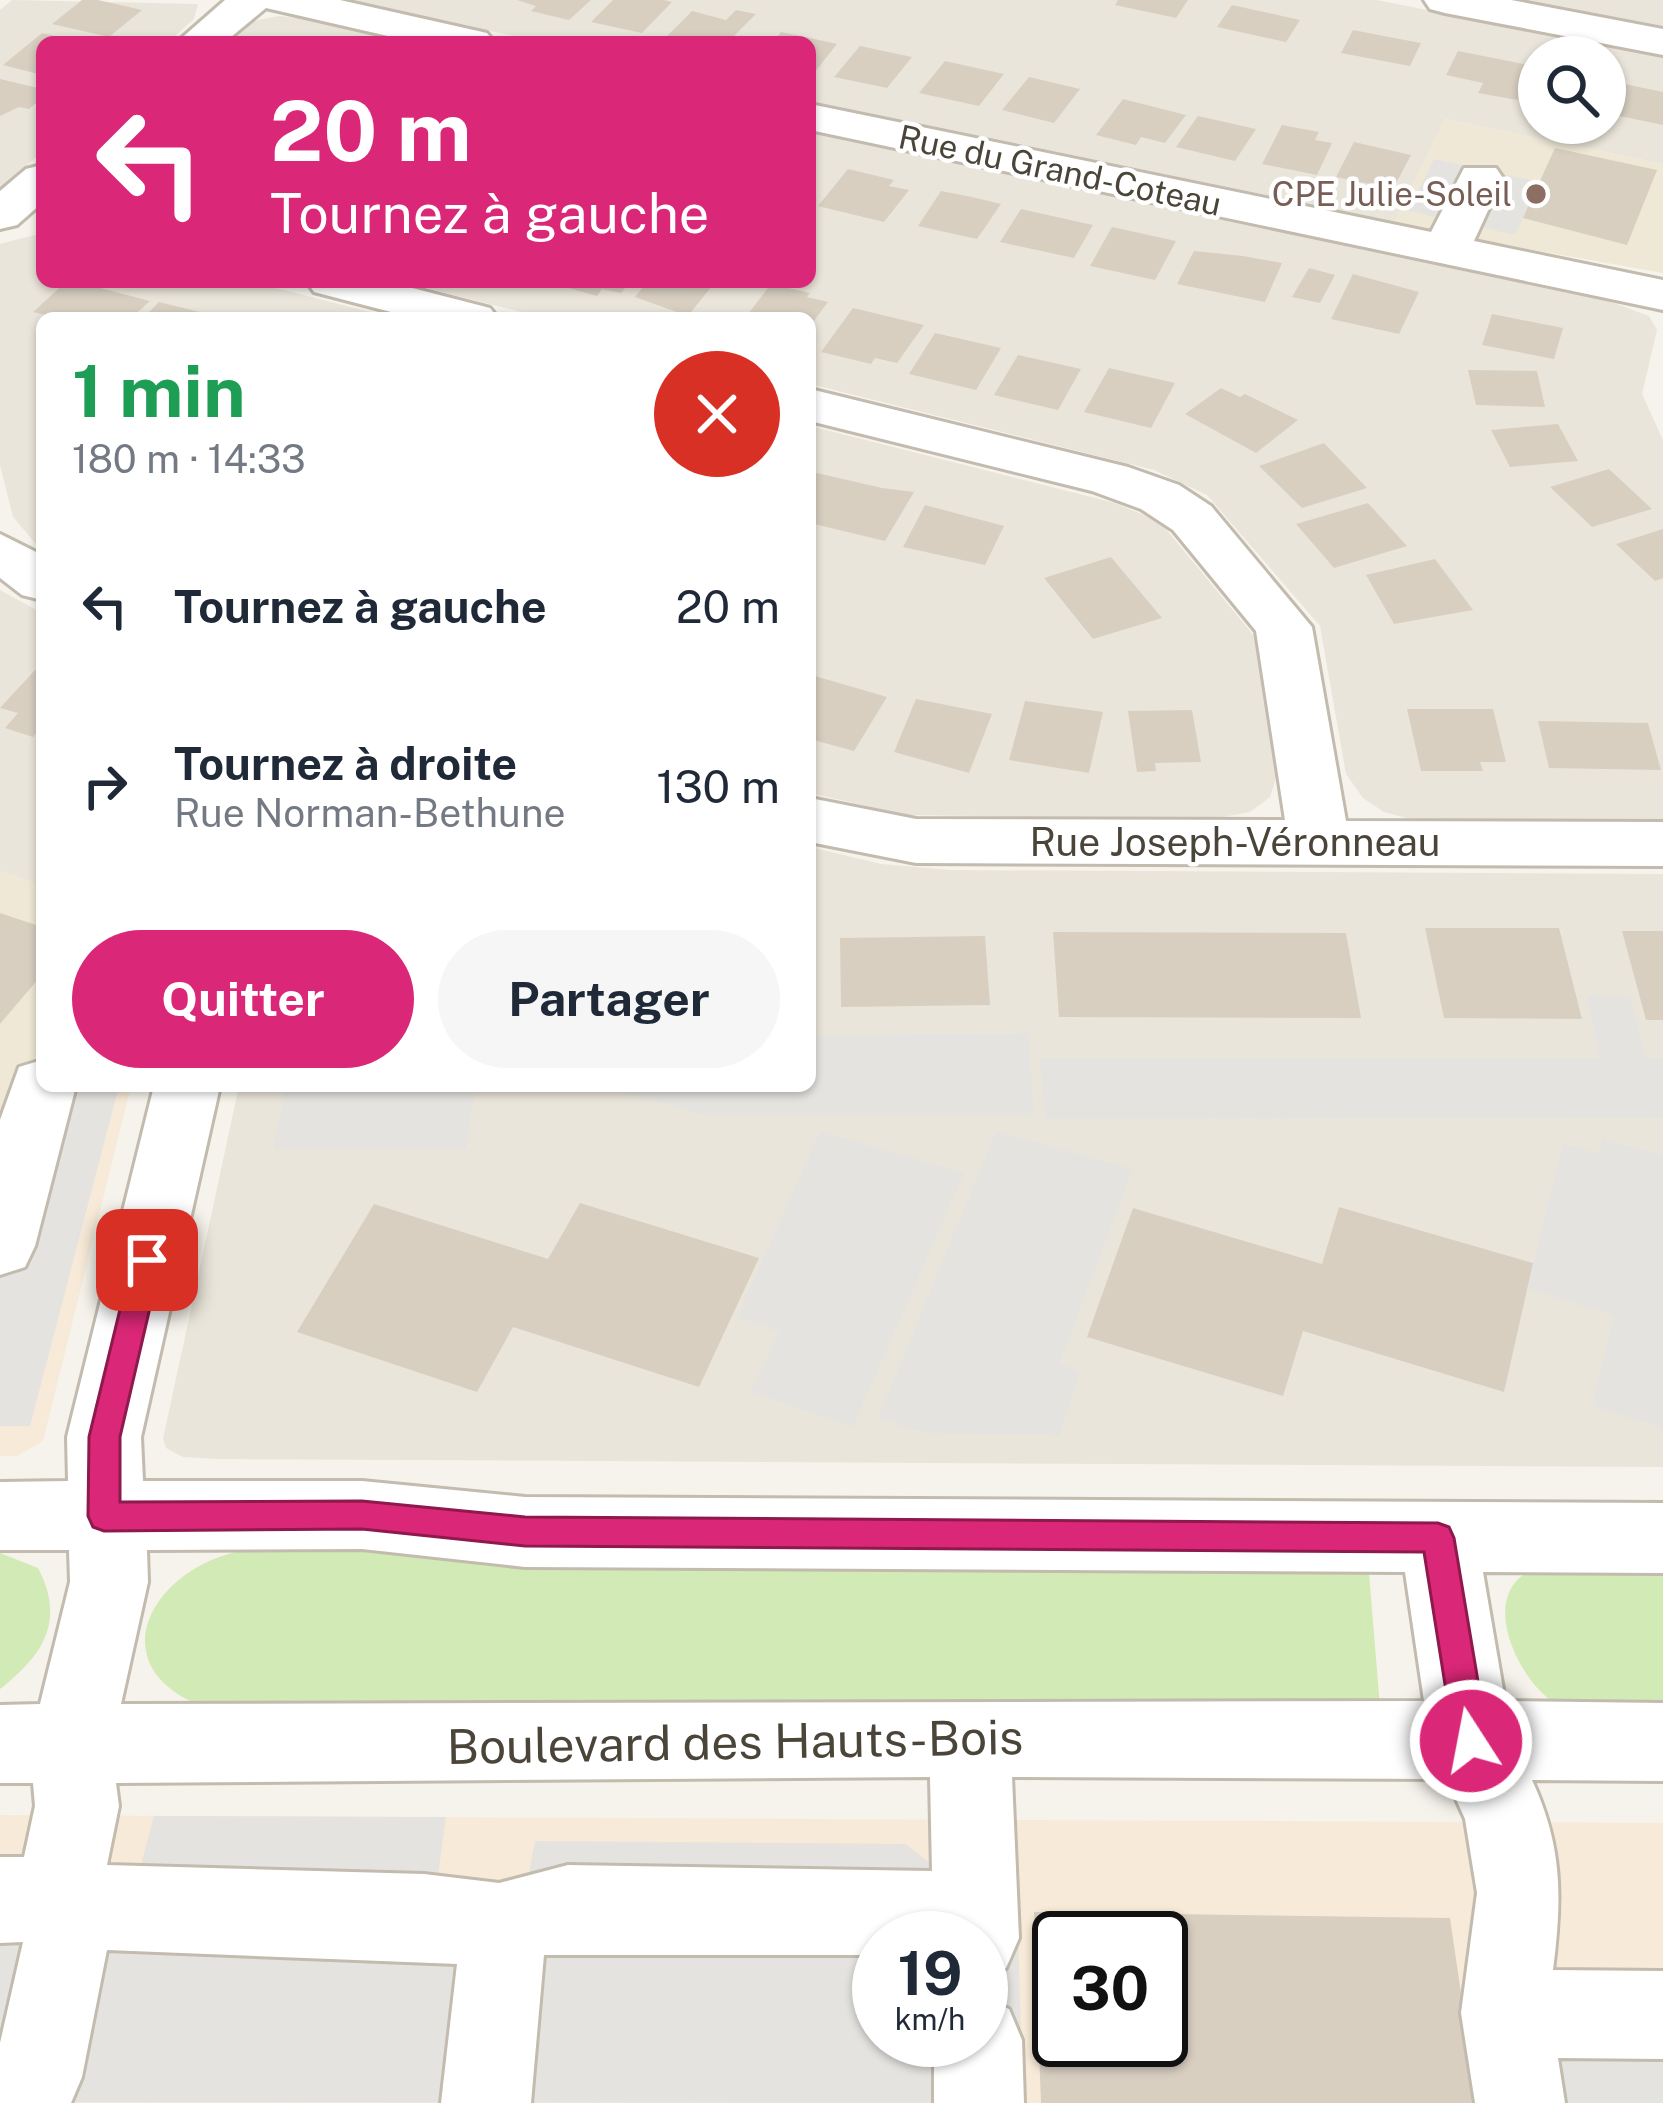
<!DOCTYPE html>
<html lang="fr">
<head>
<meta charset="utf-8">
<style>
	:root { --surface:#fff; --page:#f6f6f7; --text:#1f2937; --muted:#747a83; --accent:#db2777 }
	body { margin:0; font-family:"Public Sans",sans-serif; background:var(--page); color:var(--text); height:100vh; display:flex; flex-direction:column; font-size:45px; white-space:nowrap }
	* { box-sizing:border-box; margin:0 }
	p { font-size:39px; color:var(--muted) }
	.icon { flex:none; width:66px; height:66px; fill:none; stroke:currentColor; stroke-width:2; stroke-linecap:round; stroke-linejoin:round }
	.map { position:relative; flex:1; overflow:hidden }
	.panel { position:absolute; left:36px; top:312px; width:780px; height:780px; display:flex; flex-direction:column; background:var(--surface); border-radius:18px; box-shadow:0 3px 9px #0004 }
	.panel>* { flex:none }
	.guide { position:absolute; left:36px; top:36px; width:780px; height:252px; border-radius:18px; box-shadow:0 3px 9px #0004; background:#db2777; color:#fff; overflow:hidden }
	.tools { position:absolute; left:1518px; top:36px; display:grid; gap:24px }
	.tools a { display:grid; place-items:center; width:108px; height:108px; border-radius:50%; background:var(--surface); box-shadow:0 3px 9px #0004; font-size:60px }
	.speed { position:absolute; left:852px; top:1911px; display:flex; gap:24px; font-size:60px; font-weight:700; text-align:center }
	.speed>* { display:grid; place-content:center; width:156px; height:156px; border-radius:50%; background:var(--surface); box-shadow:0 3px 9px #0004; line-height:1 }
	.speed small { font-size:30px; font-weight:400 }
	.speed .limit { border:6px solid #111; border-radius:18px; background:#fff; color:#111 }
	.pin { position:absolute; display:grid; place-items:center; width:102px; height:102px; color:#fff; margin:-51px; border-radius:24px; box-shadow:0 6px 18px #0006 }
	.me { position:absolute; width:132px; margin:-66px; rotate:349deg; stroke-linejoin:round; filter:drop-shadow(0 0 9px #0008) }
	.turn { display:flex; align-items:center; gap:42px; height:252px; padding:0 36px; font-size:54px }
	.turn .icon { width:156px; height:156px; stroke-width:2.5 }
	.turn b { display:block; font-size:84px; line-height:102px }
	.round { display:grid; place-items:center; flex:none; width:126px; height:126px; border-radius:63px; background:var(--page) }
	.summary { display:flex; align-items:center; justify-content:space-between; height:204px; padding:0 36px }
	h1 { font-size:72px; font-weight:700; line-height:90px; color:#1e9e55 }
	.button { display:flex; gap:24px; margin-top:auto; padding:24px 36px }
	.button a { flex:1; height:138px; border-radius:72px; background:var(--accent); color:#fff; font-size:48px; font-weight:700; line-height:138px; text-align:center }
	.button a+a { background:var(--page); color:var(--text) }
	ul { padding:0; list-style:none }
	li { display:flex; align-items:center; gap:36px; height:180px; padding:0 36px }
	li div { flex:1 }
	li b { display:block; font-size:45px }
	li em { font-style:normal }
	.map>svg:first-child { display:block }
</style>
</head>
<body>
<div class="map">
<svg width="1663" height="2103" viewBox="0 0 1663 2103">
	<rect width="100%" height="100%" fill="#f6f3ec"/>
	<path fill="#eae5da" fill-rule="evenodd" d="M 12,0 L 198,4 L 194,19 L 168,42 L 42,42 L 42,152 L 0,189 L 0,10 Z
		M 349,0 L 1377,0 L 1663,57 L 1663,164 L 1445,119 L 1393,225 L 810,101 L 810,42 L 541,42 ZM 1539,57 L 1605,57 L 1605,123 L 1539,123 Z
		M 1508,0 L 1663,0 L 1663,30 Z
		M 279,16 L 306,19 L 408,42 L 224,42 L 253,21 Z
		M 810,132 L 1603,299 L 1649,316 L 1657,330 L 1642,394 L 1663,440 L 1663,820 L 1414,820 L 1384,812 L 1363,798 L 1346,774 L 1320,626 L 1207,495 L 1154,470 L 810,384 L 810,318 L 545,318 L 403,282 L 810,282 Z
		M 42,233 L 42,282 L 252,282 L 394,318 L 42,318 L 42,551 L 13,517 L 0,465 L 0,244 Z
		M 810,426 L 1115,503 L 1160,522 L 1255,637 L 1276,778 L 1270,797 L 1250,812 L 1212,819 L 906,815 L 810,793 Z
		M 0,590 L 42,613 L 42,886 L 0,871 Z
		M 810,847 L 881,864 L 951,870 L 1663,874 L 1663,1467 L 217,1459 L 183,1457 L 166,1448 L 163,1439 L 239,1086 L 810,1086 Z"/>
	<path fill="#f7ead8" fill-rule="evenodd" d="M 0,871 L 42,886 L 42,1086 L 131,1086 L 43,1441 L 17,1456 L 0,1456 Z
		M 0,1815 L 1663,1823 L 1663,2103 L 0,2103 ZM 879,1938 L 981,1938 L 981,2040 L 879,2040 ZM 1059,1938 L 1161,1938 L 1161,2040 L 1059,2040 Z"/>
	<path fill="#efe8d6" d="M 1445,119 L 1663,164 L 1663,273 L 1393,225 Z
		M 0,871 L 42,886 L 42,1072 L 14,1073 L 0,1120 Z"/>
	<path fill="#d2eab5" d="M 257,1549 L 1346,1564 L 1369,1573 L 1380,1707 L 207,1708 C 89,1666 159,1556 257,1549 Z
		M 0,1553 L 38,1568 C 66,1621 43,1655 0,1689 Z
		M 1663,1564 L 1663,1719 C 1634,1716 1587,1719 1561,1707 C 1517,1685 1471,1584 1542,1567 C 1578,1557 1626,1565 1663,1564 Z"/>
	<path fill="#e5e3e0" fill-rule="evenodd" d="M 1434,159 L 1540,182 L 1515,235 L 1408,211 Z
		M 1587,996 L 1630,997 L 1646,1058 L 1663,1058 L 1663,1118 L 1046,1119 L 1039,1058 L 1600,1058 Z
		M 1028,1033 L 1034,1115 L 702,1115 L 604,1086 L 810,1086 L 810,1036 Z
		M 43,1086 L 119,1086 L 30,1426 L 0,1426 L 0,1246 Z
		M 286,1086 L 475,1086 L 466,1149 L 273,1149 Z
		M 820,1131 L 964,1173 L 853,1427 L 751,1392 L 779,1332 L 737,1317 Z
		M 996,1131 L 1133,1169 L 1060,1362 L 1080,1372 L 1060,1435 L 925,1433 L 878,1418 Z
		M 1602,1139 L 1663,1155 L 1663,1428 L 1592,1406 L 1614,1316 L 1527,1288 L 1563,1143 L 1598,1154 Z
		M 154,1816 L 446,1817 L 438,1875 L 514,1896 L 526,1888 L 535,1841 L 906,1844 L 975,1899 L 1017,1898 L 1023,2103 L 0,2102 L 0,1923 L 138,1876 ZM 879,1938 L 981,1938 L 981,2040 L 879,2040 Z
		M 1505,2013 L 1663,2015 L 1663,2103 L 1520,2103 Z"/>
	<path fill="#d8cfc1" fill-rule="evenodd" d="M 82,0 L 98,0 L 142,10 L 109,37 L 52,24 Z
		M 517,0 L 591,0 L 569,20 L 531,11 L 536,6 Z
		M 613,0 L 664,0 L 672,2 L 642,33 L 591,22 Z
		M 1118,0 L 1188,0 L 1176,18 L 1115,5 Z
		M 1232,5 L 1264,12 L 1300,20 L 1286,42 L 1217,27 Z
		M 736,10 L 756,14 L 728,42 L 664,39 L 692,11 L 726,20 Z
		M 1353,30 L 1389,37 L 1421,43 L 1410,66 L 1341,53 Z
		M 781,32 L 810,38 L 837,44 L 814,73 L 810,42 L 773,42 Z
		M 42,33 L 72,40 L 42,42 L 42,75 L 3,65 Z
		M 860,46 L 912,57 L 887,88 L 834,77 Z
		M 1458,51 L 1533,66 L 1517,100 L 1478,93 L 1483,83 L 1446,75 Z
		M 945,61 L 1004,74 L 979,106 L 919,93 Z
		M 1029,77 L 1080,89 L 1054,123 L 1002,110 Z
		M 0,79 L 42,89 L 42,98 L 29,109 L 19,107 L 0,116 Z
		M 1605,80 L 1663,92 L 1663,125 L 1605,113 Z
		M 1123,99 L 1186,115 L 1165,143 L 1141,137 L 1136,145 L 1096,135 Z
		M 1198,116 L 1256,129 L 1235,161 L 1176,147 Z
		M 1282,125 L 1319,132 L 1315,140 L 1332,143 L 1317,175 L 1262,164 Z
		M 1354,142 L 1411,155 L 1393,189 L 1336,177 Z
		M 1555,148 L 1657,170 L 1627,245 L 1523,218 Z
		M 848,169 L 894,180 L 889,186 L 909,190 L 884,222 L 818,206 Z
		M 941,191 L 972,197 L 1001,204 L 977,239 L 918,226 Z
		M 1021,209 L 1070,220 L 1093,225 L 1074,258 L 1000,242 Z
		M 1112,227 L 1176,241 L 1155,280 L 1090,266 Z
		M 1194,251 L 1243,256 L 1282,263 L 1265,302 L 1177,284 Z
		M 1309,268 L 1335,275 L 1320,303 L 1292,297 Z
		M 1353,274 L 1419,292 L 1399,334 L 1331,319 Z
		M 66,282 L 77,282 L 150,301 L 131,318 L 43,318 L 46,315 L 33,312 Z
		M 547,282 L 630,282 L 621,293 L 602,289 L 597,296 Z
		M 647,282 L 715,282 L 688,316 L 635,297 Z
		M 771,284 L 810,293 L 807,297 L 828,302 L 810,326 L 810,318 L 745,318 Z
		M 159,302 L 216,316 L 216,318 L 143,318 Z
		M 853,308 L 924,325 L 897,363 L 875,358 L 871,364 L 821,352 Z
		M 1492,314 L 1563,328 L 1554,359 L 1482,345 Z
		M 935,333 L 1001,348 L 976,390 L 909,374 Z
		M 1018,355 L 1081,369 L 1058,410 L 994,395 Z
		M 1109,368 L 1175,383 L 1151,428 L 1084,412 Z
		M 1468,370 L 1537,371 L 1545,407 L 1476,405 Z
		M 1221,388 L 1240,397 L 1245,394 L 1298,420 L 1256,453 L 1185,414 Z
		M 1558,424 L 1578,461 L 1510,467 L 1491,430 Z
		M 1324,443 L 1367,488 L 1302,508 L 1259,466 Z
		M 1609,469 L 1652,509 L 1592,527 L 1550,487 Z
		M 817,473 L 882,488 L 914,492 L 885,541 L 810,523 L 810,483 Z
		M 1368,503 L 1407,546 L 1334,568 L 1296,524 Z
		M 925,505 L 1004,526 L 985,565 L 903,547 Z
		M 1663,529 L 1663,578 L 1655,581 L 1616,544 Z
		M 1111,557 L 1162,618 L 1093,639 L 1044,578 Z
		M 1435,559 L 1473,610 L 1394,624 L 1366,575 Z
		M 35,670 L 42,672 L 42,727 L 33,737 L 5,728 L 18,713 L 0,708 Z
		M 815,676 L 887,697 L 854,751 L 810,739 L 810,685 Z
		M 916,699 L 992,714 L 969,773 L 894,752 Z
		M 1025,701 L 1103,712 L 1089,773 L 1009,760 Z
		M 1407,709 L 1493,709 L 1506,762 L 1480,762 L 1483,771 L 1421,771 Z
		M 1192,710 L 1201,762 L 1155,763 L 1156,771 L 1137,772 L 1128,711 Z
		M 1538,721 L 1648,723 L 1661,770 L 1549,768 Z
		M 0,913 L 42,927 L 40,977 L 0,1024 Z
		M 1425,928 L 1559,928 L 1582,1019 L 1444,1018 Z
		M 1622,931 L 1663,931 L 1663,1020 L 1646,1020 Z
		M 1053,932 L 1346,933 L 1361,1018 L 1059,1017 Z
		M 985,936 L 990,1005 L 841,1007 L 840,938 Z
		M 580,1203 L 759,1258 L 699,1387 L 513,1327 L 477,1392 L 297,1332 L 374,1204 L 548,1259 Z
		M 1339,1207 L 1533,1263 L 1504,1392 L 1303,1331 L 1283,1396 L 1087,1337 L 1133,1208 L 1322,1264 Z
		M 1034,1912 L 1450,1918 L 1477,2103 L 1041,2103 ZM 1059,1938 L 1161,1938 L 1161,2040 L 1059,2040 Z"/>
	<g fill="none" stroke-linecap="round" stroke-linejoin="round">
		<g stroke="#c2bbae" stroke-width="6">
			<path id="minor" d="M 225,0 L 340,0 L 487,33 L 494,42 L 414,42 L 266,8 L 225,42 L 177,42 Z
				M 1424,0 L 1511,0 L 1663,29 L 1663,55 L 1445,13 L 1430,9 Z
				M 810,104 L 1431,232 L 1464,168 L 1496,168 L 1503,178 L 1474,241 L 1663,280 L 1663,310 L 810,130 Z
				M 42,165 L 42,203 L 17,225 L 0,229 L 0,191 L 26,169 Z
				M 307,282 L 389,282 L 490,308 L 498,318 L 414,318 L 314,292 Z
				M 810,389 L 1128,467 L 1179,485 L 1211,506 L 1312,627 L 1346,821 L 1663,822 L 1663,866 L 916,863 L 810,842 L 810,798 L 916,819 L 1285,820 L 1256,631 L 1173,530 L 1141,509 L 1092,491 L 810,421 Z
				M 0,534 L 42,555 L 42,600 L 22,595 L 0,578 Z
				M 42,1060 L 42,1086 L 76,1086 L 35,1246 L 25,1267 L 0,1275 L 0,1120 L 19,1067 Z
				M 154,1086 L 220,1086 L 141,1437 L 143,1481 L 362,1481 L 525,1497 L 1663,1503 L 1663,1573 L 1483,1572 L 1505,1701 L 1663,1703 L 1663,1781 L 1532,1780 C 1563,1847 1562,1899 1553,1970 L 1663,1971 L 1663,2059 L 1558,2058 L 1565,2103 L 1475,2103 L 1461,2013 L 1477,1893 L 1465,1819 L 1447,1779 L 1012,1777 L 1019,1938 L 1006,1968 L 981,1979 L 981,1938 L 879,1938 L 879,1955 L 544,1955 L 531,2103 L 441,2103 L 457,1964 L 107,1950 L 82,2077 L 71,2103 L 0,2103 L 0,2043 L 23,1942 L 0,1943 L 0,1857 L 24,1857 L 35,1806 L 33,1783 L 0,1783 L 0,1705 L 40,1704 L 70,1582 L 69,1550 L 0,1550 L 0,1482 L 68,1481 L 67,1437 ZM 362,1549 L 525,1567 L 1405,1572 L 1424,1701 L 121,1704 L 148,1582 L 147,1550 ZM 930,1777 L 932,1871 L 568,1865 L 499,1883 L 424,1874 L 107,1865 L 119,1806 L 116,1783 Z
				M 981,1997 L 1009,2009 L 1022,2040 L 1024,2103 L 934,2103 L 934,2040 L 981,2040 Z"/>
		</g>
		<use href="#minor" fill="#fff" fill-rule="evenodd"/>
	</g>
	<path fill="#db2777" stroke="#8e194d" stroke-width="3" d="M 147,1248 L 161,1260 L 120,1437 L 120,1502 L 362,1501 L 525,1517 L 1438,1523 L 1449,1527 L 1454,1538 L 1488,1741 L 1483,1753 L 1471,1757 L 1459,1753 L 1454,1741 L 1424,1552 L 525,1546 L 362,1529 L 104,1531 L 93,1527 L 88,1516 L 89,1437 L 132,1260 Z"/>
	<circle fill="#8d6e63" stroke="#fff" stroke-width="4.5" cx="1536" cy="194" r="12"/>
	<g text-anchor="middle" stroke-width="9" stroke-linejoin="round" paint-order="stroke">
		<g font-size="33" fill="#4b4439" stroke="#fff">
			<text transform="translate(1060 170) rotate(12)" y="12">Rue du Grand-Coteau</text>
		</g>
		<g font-size="33" fill="#785e54" stroke="#fff" text-anchor="end">
			<text x="1512" y="206">CPE Julie-Soleil</text>
		</g>
		<g font-size="39" fill="#4b4439" stroke="#fff">
			<text x="1235" y="856">Rue Joseph-Véronneau</text>
		</g>
		<g font-size="48" fill="#4b4439" stroke="#fff">
			<text transform="translate(735 1742) rotate(-1)" y="17">Boulevard des Hauts-Bois</text>
		</g>
	</g>
</svg>
<div class="tools">
<a><svg class="icon" aria-label="search" viewBox="0 0 24 24"><circle cx="10" cy="10" r="6"/><path d="M15 15l6 6"/></svg></a>
</div>
<div class="speed"><div>19<small>km/h</small></div><div class="limit">30</div></div>
<div class="pin" style="left:147px;top:1260px;background:#d93025"><svg class="icon" aria-label="arrive" viewBox="0 0 24 24"><path d="M6 21V4h12l-3 4 3 4H6"/></svg></div>
<svg class="me" style="left:1471px;top:1741px" viewBox="-20 -20 40 40"><circle r="17" fill="#db2777" stroke="#fff" stroke-width="3"/><path d="M0-11L8 9 0 5-8 9z" fill="#fff"/></svg>
<div class="guide">
<div class="turn"><svg class="icon" aria-label="left" viewBox="0 0 24 24"><path d="M17 20v-9H6M10 6l-5 5 5 5"/></svg><div><b>20 m</b>Tournez à gauche</div></div>
</div>
<section class="panel">
<div class="summary"><div><h1>1 min</h1><p>180 m · 14:33</p></div><a class="round" style="background:#d93025;color:#fff"><svg class="icon" aria-label="close" viewBox="0 0 24 24"><path d="M6 6l12 12M18 6L6 18"/></svg></a></div>
<ul>
<li><svg class="icon" aria-label="left" viewBox="0 0 24 24"><path d="M17 20v-9H6M10 6l-5 5 5 5"/></svg><div><b>Tournez à gauche</b></div><em>20 m</em></li>
<li><svg class="icon" aria-label="right" viewBox="0 0 24 24"><path d="M7 20v-9h11M14 6l5 5-5 5"/></svg><div><b>Tournez à droite</b><p>Rue Norman-Bethune</p></div><em>130 m</em></li>
</ul>
<div class="button"><a>Quitter</a><a>Partager</a></div>
</section>
</div>
</body>
</html>
